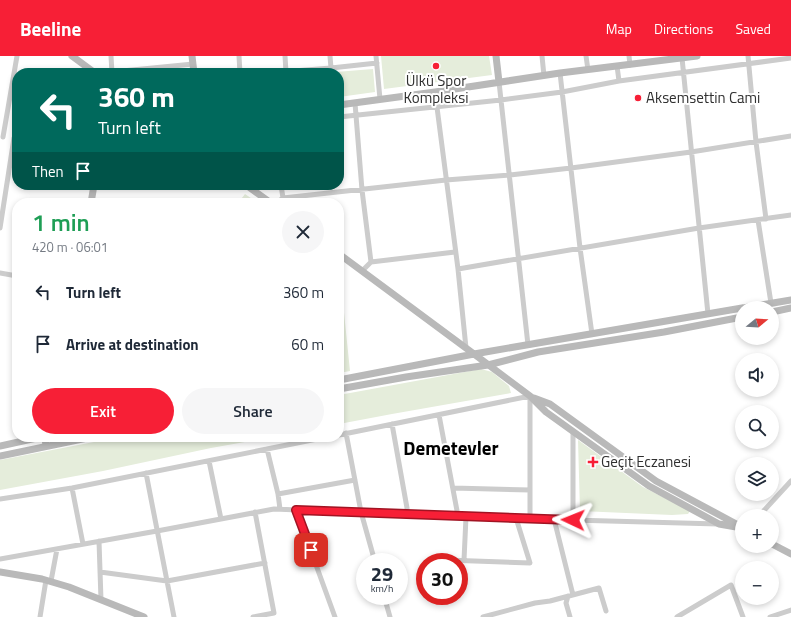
<!DOCTYPE html>
<html lang="en">
<head>
<meta charset="utf-8">
<style>
	:root { --surface:#fff; --page:#f6f6f7; --text:#1f2937; --muted:#747a83; --accent:#f71f36 }
	body { margin:0; font-family:"Titillium Web",sans-serif; background:var(--page); color:var(--text); height:100vh; display:flex; flex-direction:column; font-size:15px; white-space:nowrap }
	* { box-sizing:border-box; margin:0 }
	p { font-size:13px; color:var(--muted) }
	.icon { flex:none; width:22px; height:22px; fill:none; stroke:currentColor; stroke-width:2; stroke-linecap:round; stroke-linejoin:round }
	.map { position:relative; flex:1; overflow:hidden }
	.sheet { position:absolute; left:12px; top:142px; width:332px; height:244px; display:flex; flex-direction:column; background:var(--surface); border-radius:16px; box-shadow:0 2px 6px #0003 }
	.sheet>* { flex:none }
	.hud { position:absolute; left:12px; top:12px; width:332px; height:122px; border-radius:16px; box-shadow:0 2px 6px #0003; background:#00695c; color:#fff; overflow:hidden }
	.needle { width:26px; rotate:72deg }
	.fabs { position:absolute; left:735px; top:245px; display:grid; gap:8px }
	.fabs a { display:grid; place-items:center; width:44px; height:44px; border-radius:50%; background:var(--surface); box-shadow:0 2px 6px #0003; font-size:20px }
	.speed { position:absolute; left:356px; top:497px; display:flex; gap:8px; font-size:20px; font-weight:700; text-align:center }
	.speed>* { display:grid; place-content:center; width:52px; height:52px; border-radius:50%; background:var(--surface); box-shadow:0 2px 6px #0003; line-height:1 }
	.speed small { font-size:10px; font-weight:400 }
	.speed .limit { border:6px solid #d22; background:#fff; color:#111 }
	.pin { position:absolute; display:grid; place-items:center; width:34px; height:34px; color:#fff; margin:-17px; border-radius:8px; box-shadow:0 2px 6px #0006 }
	.me { position:absolute; width:44px; margin:-22px; rotate:272deg; stroke-linejoin:round; filter:drop-shadow(0 0 3px #0008) }
	.turn { display:flex; align-items:center; gap:14px; height:84px; padding:0 20px; font-size:18px }
	.turn .icon { width:52px; height:52px; stroke-width:2.5 }
	.turn b { display:block; font-size:28px; line-height:34px }
	.then { display:flex; align-items:center; height:38px; padding:0 20px; background:#0003; gap:8px; font-size:15px }
	.round { display:grid; place-items:center; flex:none; width:42px; height:42px; border-radius:21px; background:var(--page) }
	.overview { display:flex; align-items:center; justify-content:space-between; height:68px; padding:0 20px }
	h1 { font-size:24px; font-weight:600; line-height:30px; color:#1e9e55 }
	.primary-button { display:flex; gap:8px; margin-top:auto; padding:8px 20px }
	.primary-button a { flex:1; height:46px; border-radius:24px; background:var(--accent); color:#fff; font-size:16px; font-weight:600; line-height:46px; text-align:center }
	.primary-button a+a { background:var(--page); color:var(--text) }
	ul { padding:0; list-style:none }
	li { display:flex; align-items:center; gap:12px; height:52px; padding:0 20px }
	li div { flex:1 }
	li b { display:block; font-size:15px }
	li em { font-style:normal }
	header { display:flex; align-items:center; gap:24px; box-sizing:border-box; height:56px; padding:0 20px; background:var(--accent); color:#fff }
	header strong { font-size:19px }
	nav { display:flex; gap:22px; margin-inline-start:auto; font-size:14px }
	.map>svg:first-child { display:block }
</style>
</head>
<body>
<header>
<strong>Beeline</strong>
<nav><a>Map</a><a>Directions</a><a>Saved</a></nav>
</header>
<div class="map">
<svg width="791" height="561" viewBox="0 0 791 561">
	<rect width="100%" height="100%" fill="#fff"/>
	<path fill="#e5eddb" d="M 381,0 L 489,0 L 492,19 L 384,33 Z
		M 373,13 L 375,36 L 339,41 L 339,17 L 323,17 Z
		M 245,138 L 258,147 L 238,147 Z
		M 339,237 L 342,237 L 350,315 L 339,317 Z
		M 481,313 L 492,316 L 509,330 L 511,337 L 392,358 L 339,368 L 339,339 Z
		M 120,381 L 272,381 L 211,392 L 103,415 L 0,434 L 0,404 Z
		M 578,384 L 643,431 L 690,455 L 688,458 L 672,459 L 580,455 Z"/>
	<g fill="none" stroke-linecap="round" stroke-linejoin="round">
		<path stroke="#ccc" stroke-width="5" d="M 111,0 L 112,17
			M 239,0 L 240,17
			M 285,0 L 286,16
			M 330,0 L 331,12
			M 376,0 L 380,43
			M 542,0 L 544,20
			M 586,0 L 588,14
			M 629,0 L 630,9
			M 748,0 L 756,86 L 766,163
			M 682,2 L 708,258
			M 617,10 L 619,25
			M 112,16 L 193,8
			M 269,17 L 331,12 L 377,7
			M 560,17 L 580,192 L 592,278
			M 499,26 L 528,289
			M 435,36 L 458,213 L 466,292
			M 355,47 L 362,134 L 371,206
			M 339,61 L 501,44 L 562,36 L 619,25 L 791,2
			M 3,81 L 17,0
			M 281,129 L 283,142
			M 276,147 L 283,142 L 446,124 L 510,119 L 571,112 L 691,96 L 791,80
			M 758,164 L 771,247
			M 0,172 L 14,82
			M 458,213 L 699,172 L 791,159
			M 362,215 L 371,206 L 455,196
			M 0,217 L 17,220
			M 439,359 L 458,460
			M 392,368 L 407,452 L 407,458
			M 346,377 L 361,456 L 375,506
			M 339,379 L 530,340 L 530,463
			M 267,393 L 278,438 L 280,453
			M 209,405 L 221,463
			M 146,417 L 174,561
			M 72,432 L 83,488
			M 453,432 L 530,434
			M 278,438 L 355,424
			M 0,443 L 72,432 L 327,381
			M 296,454 L 335,561
			M 759,460 L 791,425
			M 554,463 L 573,539
			M 573,464 L 573,376
			M 99,485 L 101,544
			M 0,503 L 157,475 L 274,453 L 466,461 L 718,468
			M 446,504 L 530,507 L 516,462
			M 464,504 L 466,461
			M 100,516 L 167,525 L 265,507
			M 51,525 L 57,493
			M 384,540 L 390,561
			M 568,540 L 566,547 L 570,561
			M 40,561 L 46,524
			M 253,561 L 274,557 L 255,456
			M 483,561 L 535,547 L 550,545 L 599,532 L 606,555
			M 677,561 L 731,529 L 743,561
			M 770,561 L 791,554"/>
		<path stroke="#b9b9b9" stroke-width="7" d="M 72,0 L 95,17
			M 192,0 L 194,17
			M 496,0 L 499,26
			M 339,49 L 435,36 L 560,17 L 697,0
			M 246,129 L 271,147
			M 91,147 L 94,129
			M 339,198 L 474,298 L 530,340 L 546,356 L 649,430 L 719,468 L 742,472
			M 743,252 L 791,244
			M 772,256 L 791,252
			M 339,324 L 474,298 L 742,252
			M 339,333 L 406,321 L 488,309 L 538,296 L 664,276 L 742,261
			M 534,342 L 550,348 L 656,425 L 740,470
			M 45,381 L 46,390
			M 0,390 L 41,381
			M 0,400 L 92,381
			M 772,488 L 791,498
			M 0,516 L 42,523 L 69,531 L 144,561"/>
	</g>
	<g fill="none" stroke-linecap="round" stroke-linejoin="round">
		<g stroke="#a11423" stroke-width="10">
			<path id="route" d="M 311,494 L 296,454 L 573,464"/>
		</g>
		<use href="#route" stroke="#f71f36" stroke-width="7"/>
	</g>
	<g fill="#f71f36" stroke="#fff" stroke-width="1.5">
		<circle cx="436" cy="10" r="4"/>
		<circle cx="638" cy="42" r="4"/>
		<path d="M591 400h4v4h4v4h-4v4h-4v-4h-4v-4h4z"/>
	</g>
	<g text-anchor="middle" stroke-width="4" stroke-linejoin="round" paint-order="stroke">
		<g font-size="15" fill="#2f2f2f" stroke="#fff" text-anchor="start">
			<text x="436" y="30" text-anchor="middle">Ülkü Spor<tspan x="436" dy="17">Kompleksi</tspan></text>
			<text x="646" y="47">Aksemsettin Cami</text>
			<text x="601" y="411">Geçit Eczanesi</text>
		</g>
		<g font-size="19" font-weight="bold" fill="#000" stroke="#fff">
			<text x="451" y="399">Demetevler</text>
		</g>
	</g>
</svg>
<div class="fabs">
<a><svg class="needle" viewBox="-14 -14 28 28"><path d="M0-13l5 13h-10z" fill="#e53935"/><path d="M0 13l5-13h-10z" fill="#747a83"/></svg></a>
<a><svg class="icon" aria-label="sound" viewBox="0 0 24 24"><path d="M4 9h4l5-4v14l-5-4H4zM17 9q2 3 0 6"/></svg></a>
<a><svg class="icon" aria-label="search" viewBox="0 0 24 24"><circle cx="10" cy="10" r="6"/><path d="M15 15l6 6"/></svg></a>
<a><svg class="icon" aria-label="layers" viewBox="0 0 24 24"><path d="M12 4l9 5-9 5-9-5zM3 14l9 5 9-5"/></svg></a>
<a>+</a>
<a>−</a>
</div>
<div class="speed"><div>29<small>km/h</small></div><div class="limit">30</div></div>
<div class="pin" style="left:311px;top:494px;background:#d93025"><svg class="icon" aria-label="arrive" viewBox="0 0 24 24"><path d="M6 21V4h12l-3 4 3 4H6"/></svg></div>
<svg class="me" style="left:573px;top:464px" viewBox="-20 -20 40 40"><path d="M0-17L14 15 0 8-14 15z" fill="#f71f36" stroke="#fff" stroke-width="4"/></svg>
<div class="hud">
<div class="turn"><svg class="icon" aria-label="left" viewBox="0 0 24 24"><path d="M17 20v-9H6M10 6l-5 5 5 5"/></svg><div><b>360 m</b>Turn left</div></div>
<div class="then">Then<svg class="icon" aria-label="arrive" viewBox="0 0 24 24"><path d="M6 21V4h12l-3 4 3 4H6"/></svg></div>
</div>
<section class="sheet">
<div class="overview"><div><h1>1 min</h1><p>420 m · 06:01</p></div><a class="round"><svg class="icon" aria-label="close" viewBox="0 0 24 24"><path d="M6 6l12 12M18 6L6 18"/></svg></a></div>
<ul>
<li><svg class="icon" aria-label="left" viewBox="0 0 24 24"><path d="M17 20v-9H6M10 6l-5 5 5 5"/></svg><div><b>Turn left</b></div><em>360 m</em></li>
<li><svg class="icon" aria-label="arrive" viewBox="0 0 24 24"><path d="M6 21V4h12l-3 4 3 4H6"/></svg><div><b>Arrive at destination</b></div><em>60 m</em></li>
</ul>
<div class="primary-button"><a>Exit</a><a>Share</a></div>
</section>
</div>
</body>
</html>
